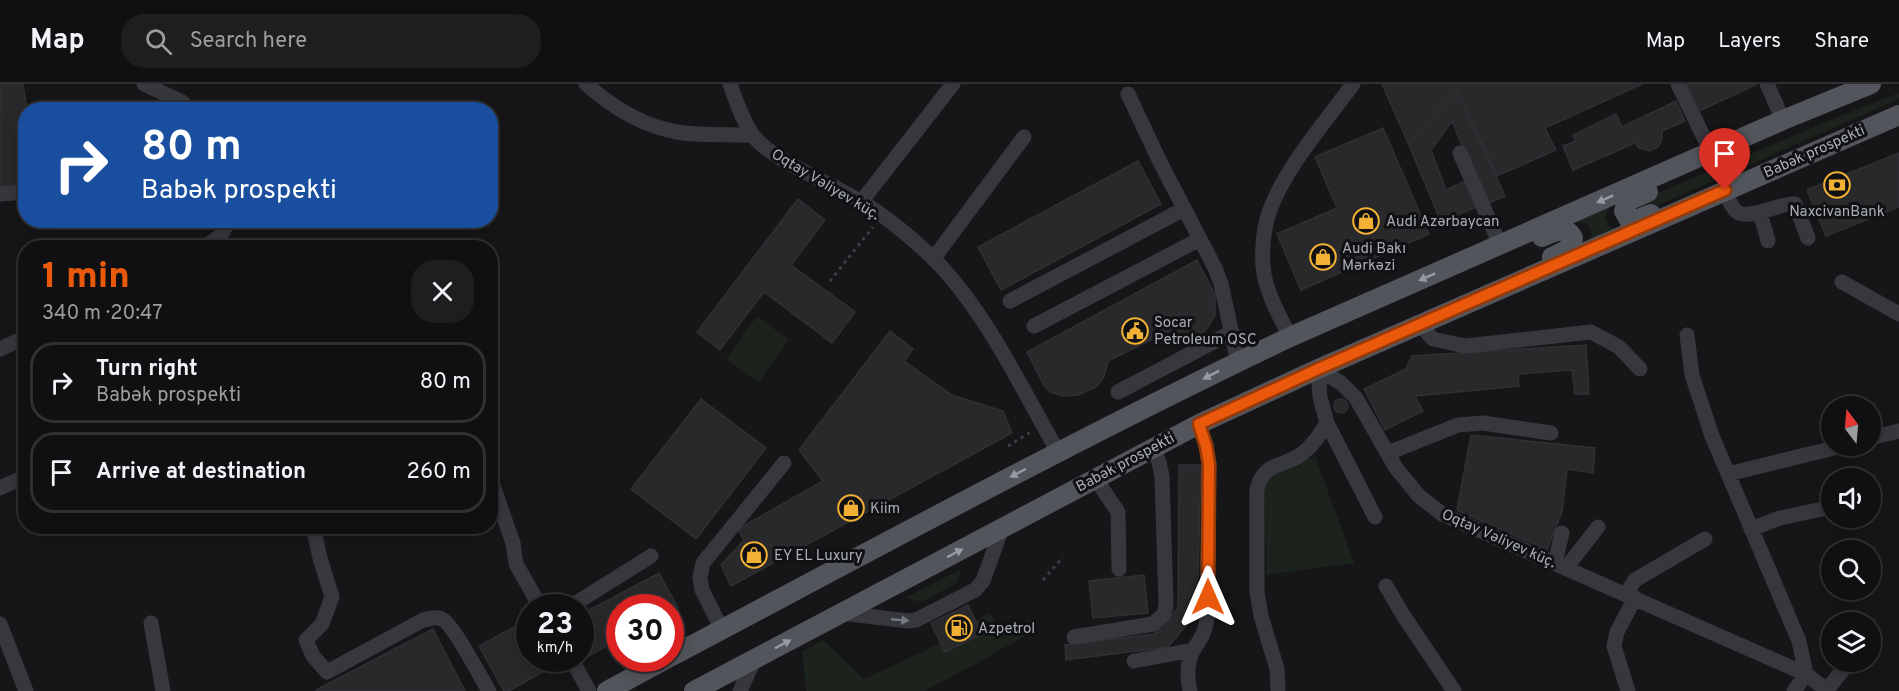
<!DOCTYPE html>
<html lang="en">
<head>
<meta charset="utf-8">
<style>
	:root { --surface:#101012; --page:#1e1e20; --text:#f1f3f6; --muted:#9c9d9f; --line:#303032; --accent:#ea580c }
	body { margin:0; font-family:Overpass,sans-serif; background:var(--page); color:var(--text); height:100vh; display:flex; flex-direction:column; font-size:22px; white-space:nowrap }
	* { box-sizing:border-box; margin:0 }
	p { font-size:20px; color:var(--muted) }
	.icon { flex:none; width:33px; height:33px; fill:none; stroke:currentColor; stroke-width:2; stroke-linecap:round; stroke-linejoin:round }
	.map { position:relative; flex:1; overflow:hidden }
	.details { position:absolute; left:18px; top:156px; width:480px; height:294px; display:flex; flex-direction:column; background:var(--surface); border-radius:24px; box-shadow:0 3px 15px #0003,0 0 0 2px var(--line) }
	.details>* { flex:none }
	.guide { position:absolute; left:18px; top:18px; width:480px; height:126px; border-radius:24px; box-shadow:0 3px 15px #0003,0 0 0 2px var(--line); background:#1a4fa0; color:#fff; overflow:hidden }
	.needle { width:39px; rotate:344deg }
	.tools { position:absolute; left:1821px; top:312px; display:grid; gap:12px }
	.tools a { display:grid; place-items:center; width:60px; height:60px; border-radius:50%; background:var(--surface); box-shadow:0 3px 15px #0003,0 0 0 2px var(--line); font-size:30px }
	.speed { position:absolute; left:516px; top:510px; display:flex; gap:12px; font-size:30px; font-weight:700; text-align:center }
	.speed>* { display:grid; place-content:center; width:78px; height:78px; border-radius:50%; background:var(--surface); box-shadow:0 3px 15px #0003,0 0 0 2px var(--line); line-height:1 }
	.speed small { font-size:15px; font-weight:400 }
	.speed .limit { border:9px solid #d22; background:#fff; color:#111 }
	.pin { position:absolute; display:grid; place-items:center; width:51px; height:51px; color:#fff; margin:-62px -26px; border-radius:50% 50% 50% 0; rotate:-45deg; box-shadow:0 0 6px #0007 }
	.pin .icon { rotate:45deg }
	.me { position:absolute; width:66px; margin:-33px; rotate:0deg; stroke-linejoin:round; filter:drop-shadow(0 0 4px #0008) }
	.turn { display:flex; align-items:center; gap:21px; height:126px; padding:0 24px; font-size:27px }
	.turn .icon { width:78px; height:78px; stroke-width:2.5 }
	.turn b { display:block; font-size:42px; line-height:51px }
	.round { display:grid; place-items:center; flex:none; width:63px; height:63px; border-radius:24px; background:var(--page) }
	.headline { display:flex; align-items:center; justify-content:space-between; height:102px; padding:0 24px }
	h1 { font-size:36px; font-weight:800; line-height:45px; color:var(--accent) }
	ul { padding:0; list-style:none }
	li { display:flex; align-items:center; gap:18px; height:81px; margin:0 12px 9px; padding:0 12px; border:3px solid var(--line); border-radius:24px }
	li div { flex:1 }
	li b { display:block; font-size:22px }
	li em { font-style:normal }
	header { display:flex; align-items:center; gap:36px; box-sizing:border-box; height:84px; padding:0 30px; background:var(--surface); border-bottom:2px solid var(--line) }
	header strong { font-size:28px }
	nav { display:flex; gap:33px; margin-inline-start:auto; font-size:21px }
	.search { width:420px; height:54px; background:var(--page); display:flex; align-items:center; gap:15px; box-sizing:border-box; padding:0 21px; border-radius:24px; color:var(--muted); font-size:22px }
	.map>svg:first-child { display:block }
</style>
</head>
<body>
<header>
<strong>Map</strong>
<div class="search"><svg class="icon" aria-label="search" viewBox="0 0 24 24"><circle cx="10" cy="10" r="6"/><path d="M15 15l6 6"/></svg>Search here</div>
<nav><a>Map</a><a>Layers</a><a>Share</a></nav>
</header>
<div class="map">
<svg width="1899" height="607" viewBox="0 0 1899 607">
	<rect width="100%" height="100%" fill="#161618"/>
	<path fill="#1c231d" d="M 1899,9 L 1899,15 L 1647,126 L 1640,126 L 1638,121 L 1644,115 L 1840,32 Z
		M 1609,124 L 1605,133 L 1609,143 L 1620,148 L 1589,161 L 1592,150 L 1588,140 L 1576,137 Z
		M 757,232 L 789,256 L 759,298 L 726,275 Z
		M 1315,372 L 1354,479 L 1266,491 L 1265,404 L 1272,392 Z
		M 961,485 L 957,499 L 922,518 L 905,514 Z
		M 990,529 L 1002,551 L 1029,536 L 1037,545 L 972,582 L 924,607 L 806,607 L 802,568 L 823,556 L 864,595 L 941,559 L 945,568 L 982,550 L 976,537 Z"/>
	<path fill="#29292c" stroke="#303034" stroke-width="1.5" d="M 0,0 L 23,0 L 27,26 L 26,26 L 26,101 L 0,104 Z
		M 1382,0 L 1642,0 L 1545,44 L 1556,66 L 1497,92 L 1457,7 L 1408,59 Z
		M 1681,0 L 1757,0 L 1695,29 Z
		M 1457,7 L 1505,112 L 1486,120 L 1452,37 L 1431,66 L 1446,106 L 1467,96 L 1478,122 L 1441,138 L 1408,59 Z
		M 1676,17 L 1685,37 L 1662,47 L 1662,56 L 1658,63 L 1650,67 L 1639,64 L 1635,59 L 1573,86 L 1563,62 L 1576,57 L 1573,51 L 1616,30 L 1622,43 Z
		M 1383,44 L 1429,150 L 1301,206 L 1277,150 L 1337,124 L 1315,73 Z
		M 1899,69 L 1899,123 L 1826,152 L 1807,106 Z
		M 1138,77 L 1161,120 L 1001,206 L 978,163 Z
		M 798,115 L 825,136 L 791,181 L 855,228 L 832,259 L 764,208 L 720,266 L 697,248 Z
		M 1197,176 L 1215,211 L 1215,231 L 1208,243 L 1200,251 L 1173,259 L 1156,253 L 1108,277 L 1104,293 L 1096,303 L 1078,311 L 1063,312 L 1051,308 L 1044,302 L 1027,268 Z
		M 890,247 L 913,265 L 904,277 L 952,311 L 1003,327 L 1012,349 L 731,502 L 721,481 L 744,456 L 738,445 L 823,397 L 799,366 Z
		M 1586,261 L 1589,310 L 1575,310 L 1572,286 L 1518,290 L 1519,302 L 1415,312 L 1423,327 L 1385,346 L 1364,305 L 1406,285 L 1412,272 Z
		M 701,315 L 766,364 L 696,455 L 631,405 Z
		M1334 322a7 7 0 1 1 14 0a7 7 0 1 1-14 0Z
		M 1471,351 L 1595,364 L 1593,389 L 1567,385 L 1562,428 L 1547,466 L 1457,426 Z
		M 1179,381 L 1201,381 L 1197,528 L 1168,563 L 1066,576 L 1065,561 L 1154,550 L 1178,524 Z
		M 659,489 L 678,524 L 670,528 L 670,524 L 620,524 L 620,555 L 581,576 L 580,531 Z
		M 1144,491 L 1148,529 L 1093,534 L 1089,497 Z
		M 968,521 L 982,550 L 945,568 L 931,539 Z
		M 527,536 L 530,540 L 530,574 L 549,574 L 553,582 L 509,607 L 504,607 L 479,562 Z
		M 433,545 L 465,607 L 316,607 L 316,606 Z"/>
	<g fill="none" stroke-linecap="round" stroke-linejoin="round">
		<path stroke="#3d3f44" stroke-width="3" stroke-dasharray="3 4.5" stroke-linecap="butt" d="M 830,197 L 873,143
			M 1008,362 L 1032,347
			M 1043,496 L 1063,473"/>
		<path stroke="#37383d" stroke-width="15" d="M 144,0 L 182,18 L 191,26
			M 586,0 C 612,23 642,42 677,48 C 701,52 727,50 752,51
			M 730,0 C 736,17 742,35 752,50 C 769,75 832,100 860,117 C 886,132 913,155 935,176 C 986,228 1022,305 1058,368
			M 1678,0 L 1711,68
			M 1767,0 L 1783,36
			M 1128,10 L 1160,78 L 1200,155
			M 1460,69 L 1500,161
			M 1725,107 C 1728,113 1731,123 1736,127 C 1747,138 1780,118 1795,120 L 1808,154
			M 0,110 L 26,108
			M 861,118 L 953,0
			M 1760,128 L 1768,157
			M 203,164 C 214,156 226,152 226,136
			M 933,175 L 1024,53
			M 1842,198 L 1899,230
			M 1010,217 L 1184,125
			M 1422,240 L 1429,251 L 1433,255 L 1465,262 L 1591,248 L 1619,263 L 1640,285
			M 1034,242 L 1200,155 L 1216,186 L 1221,200 L 1238,278
			M 1687,251 L 1692,291 L 1712,352 L 1799,557 L 1806,590 L 1794,607
			M 1290,253 C 1280,233 1268,212 1264,190 C 1261,171 1263,144 1270,126 C 1285,84 1326,37 1353,0
			M 0,265 L 26,253
			M 1318,285 L 1341,299 L 1356,314 L 1396,384 L 1419,412 L 1442,430 L 1806,590 L 1828,607
			M 1118,308 L 1232,248
			M 1327,339 L 1375,433
			M 1870,354 L 1899,347
			M 1388,369 L 1458,341 L 1483,339 L 1551,349
			M 1728,390 L 1842,362
			M 490,393 L 513,459 L 516,480 L 541,524
			M 1095,394 L 1118,428 L 1119,485
			M 0,404 L 26,392
			M 313,442 L 320,474 L 332,513 L 322,540 L 306,556 L 313,572 L 327,588 L 423,536 C 430,535 436,532 442,535 C 453,540 481,594 489,607
			M 1751,445 L 1780,434 L 1832,423
			M 1555,479 L 1562,449
			M 1566,484 L 1598,443
			M 1386,502 L 1403,531 L 1454,607
			M 1626,510 L 1635,496 L 1705,455
			M 568,524 L 651,472
			M 841,529 L 908,537 L 916,536 L 975,506 L 983,497 L 1002,444
			M 151,539 L 163,607
			M 0,540 L 26,607
			M 722,546 L 702,506 L 700,494 L 703,479 L 784,379
			M 1074,553 L 1153,540 L 1164,530 L 1166,521 L 1162,392 L 1159,378 L 1153,364
			M 571,574 L 589,607
			M 1134,577 L 1193,566
			M 1827,606 L 1849,578
			M 740,607 L 754,576
			M 1190,607 C 1187,593 1186,578 1194,565 C 1201,554 1205,548 1207,535 L 1209,380 L 1206,362 L 1199,340
			M 1278,607 L 1277,585 L 1261,532 L 1257,508 L 1257,406 C 1264,376 1284,384 1303,369 C 1314,360 1320,350 1327,339 L 1320,313 L 1318,285
			M 1628,607 L 1614,562 L 1617,548 L 1635,514"/>
		<path stroke="#53555c" stroke-width="20" d="M 1648,108 L 1628,117 L 1624,127 L 1629,136 L 1635,136 L 1651,130
			M 1542,153 C 1554,148 1566,140 1573,154 C 1572,165 1561,169 1552,173
			M 670,573 C 876,464 1080,353 1290,253 L 1783,36 L 1871,0
			M 607,607 L 668,574
			M 694,607 L 1199,340 L 1318,285 L 1899,31"/>
	</g>
	<defs><path id="oneway-solid" d="M-6-.8H1V-3.2L6.5 0L1 3.2V.8H-6Z" transform="scale(1.5)"/></defs>
	<g fill="#979ba6">
		<use href="#oneway-solid" transform="translate(1605 115) rotate(156)"/>
		<use href="#oneway-solid" transform="translate(1427 193) rotate(156)"/>
		<use href="#oneway-solid" transform="translate(1211 291) rotate(153)"/>
		<use href="#oneway-solid" transform="translate(1018 389) rotate(152)"/>
		<use href="#oneway-solid" transform="translate(955 469) rotate(-28)"/>
		<use href="#oneway-solid" transform="translate(783 560) rotate(-28)"/>
	</g>
	<use fill="#757881" href="#oneway-solid" transform="translate(900 536) rotate(5)"/>
	<g fill="none" stroke-linecap="round" stroke-linejoin="round">
		<g stroke="#983908" stroke-width="15">
			<path id="route" d="M 1208,513 L 1209,380 L 1206,362 L 1199,340 L 1318,285 L 1725,106"/>
		</g>
		<use href="#route" stroke="#ea580c" stroke-width="10"/>
	</g>
	<defs>
		<g id="bank-ring" transform="scale(1.35)"><circle r="9.5" fill="#111113" stroke="#f2b134" stroke-width="1.5"/><path d="M-6-4H6V4H-6ZM0-2.3a2.3 2.3 0 1 0 0 4.6a2.3 2.3 0 1 0 0-4.6Z" fill="#f2b134"/></g>
		<g id="shop-ring" transform="scale(1.35)"><circle r="9.5" fill="#111113" stroke="#f2b134" stroke-width="1.5"/><path d="M-5-2.5h2.3a2.7 3.5 0 0 1 5.4 0H5L5.5 6h-11ZM-1.5-2.5h3a1.5 2.3 0 0 0-3 0Z" fill="#f2b134"/></g>
		<g id="civic-ring" transform="scale(1.35)"><circle r="9.5" fill="#111113" stroke="#f2b134" stroke-width="1.5"/><path d="M-.6-6.5H3V-4.5H.6V-3L4-1V1h2V6H-6V1h2V-1L-.6-3ZM-1.2 2.5V6h2.4V2.5Z" fill="#f2b134"/></g>
		<g id="fuel-ring" transform="scale(1.35)"><circle r="9.5" fill="#111113" stroke="#f2b134" stroke-width="1.5"/><path d="M-5.5-6h7V0h2V4h1.3V-2.5L3-4.5l.8-.8L6-3V5H2.5V1h-1V6h-7ZM-4.2-4.7v3.2H.2V-4.7Z" fill="#f2b134"/></g>
	</defs>
	<g fill-rule="evenodd">
		<use href="#bank-ring" x="1837" y="101"/>
		<use href="#shop-ring" x="1366" y="137"/>
		<use href="#shop-ring" x="1323" y="173"/>
		<use href="#civic-ring" x="1135" y="247"/>
		<use href="#shop-ring" x="851" y="424"/>
		<use href="#shop-ring" x="754" y="471"/>
		<use href="#fuel-ring" x="959" y="544"/>
	</g>
	<g text-anchor="middle" stroke-width="6" stroke-linejoin="round" paint-order="stroke">
		<g font-size="15" fill="#a8adb8" stroke="#111113">
			<text transform="translate(1814 67) rotate(-24)" y="5">Babək prospekti</text>
			<text transform="translate(826 100) rotate(31)" y="5">Oqtay Vəliyev küç.</text>
			<text transform="translate(1125 378) rotate(-28)" y="5">Babək prospekti</text>
			<text transform="translate(1499 454) rotate(24)" y="5">Oqtay Vəliyev küç.</text>
		</g>
		<g font-size="15" fill="#a8adb8" stroke="#111113" text-anchor="start">
			<text x="1837" y="132" text-anchor="middle">NaxcivanBank</text>
			<text x="1386" y="142">Audi Azərbaycan</text>
			<text x="1342" y="169">Audi Bakı<tspan x="1342" dy="17">Mərkəzi</tspan></text>
			<text x="1154" y="243">Socar<tspan x="1154" dy="17">Petroleum QSC</tspan></text>
			<text x="870" y="429">Kiim</text>
			<text x="774" y="476">EY EL Luxury</text>
			<text x="978" y="549">Azpetrol</text>
		</g>
	</g>
</svg>
<div class="tools">
<a><svg class="needle" viewBox="-14 -14 28 28"><path d="M0-13l5 13h-10z" fill="#e53935"/><path d="M0 13l5-13h-10z" fill="#9c9d9f"/></svg></a>
<a><svg class="icon" aria-label="sound" viewBox="0 0 24 24"><path d="M4 9h4l5-4v14l-5-4H4zM17 9q2 3 0 6"/></svg></a>
<a><svg class="icon" aria-label="search" viewBox="0 0 24 24"><circle cx="10" cy="10" r="6"/><path d="M15 15l6 6"/></svg></a>
<a><svg class="icon" aria-label="layers" viewBox="0 0 24 24"><path d="M12 4l9 5-9 5-9-5zM3 14l9 5 9-5"/></svg></a>
</div>
<div class="speed"><div>23<small>km/h</small></div><div class="limit">30</div></div>
<div class="pin" style="left:1725px;top:106px;background:#d93025"><svg class="icon" aria-label="arrive" viewBox="0 0 24 24"><path d="M6 21V4h12l-3 4 3 4H6"/></svg></div>
<svg class="me" style="left:1208px;top:513px" viewBox="-20 -20 40 40"><path d="M0-17L14 15 0 8-14 15z" fill="#ea580c" stroke="#fff" stroke-width="4"/></svg>
<div class="guide">
<div class="turn"><svg class="icon" aria-label="right" viewBox="0 0 24 24"><path d="M7 20v-9h11M14 6l5 5-5 5"/></svg><div><b>80 m</b>Babək prospekti</div></div>
</div>
<section class="details">
<div class="headline"><div><h1>1 min</h1><p>340 m · 20:47</p></div><a class="round"><svg class="icon" aria-label="close" viewBox="0 0 24 24"><path d="M6 6l12 12M18 6L6 18"/></svg></a></div>
<ul>
<li><svg class="icon" aria-label="right" viewBox="0 0 24 24"><path d="M7 20v-9h11M14 6l5 5-5 5"/></svg><div><b>Turn right</b><p>Babək prospekti</p></div><em>80 m</em></li>
<li><svg class="icon" aria-label="arrive" viewBox="0 0 24 24"><path d="M6 21V4h12l-3 4 3 4H6"/></svg><div><b>Arrive at destination</b></div><em>260 m</em></li>
</ul>
</section>
</div>
</body>
</html>
